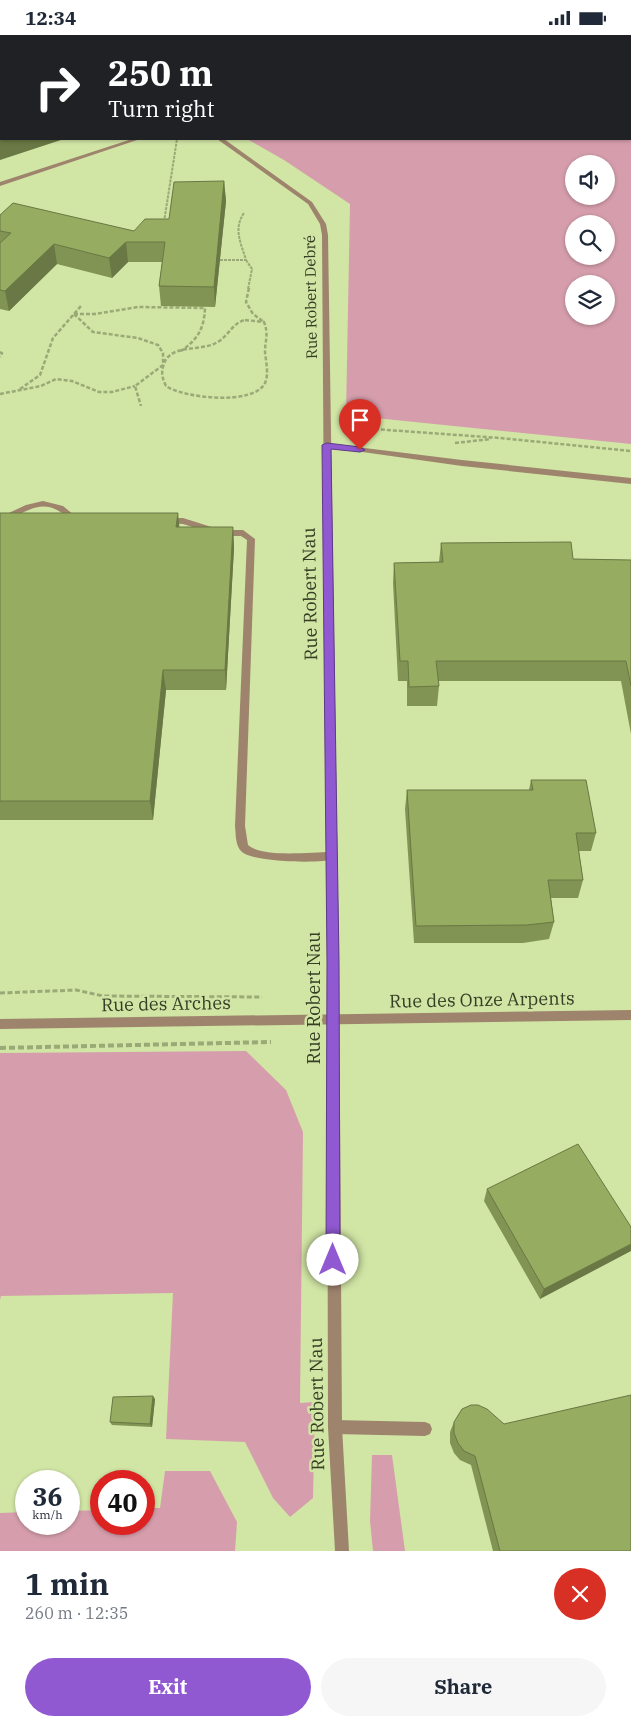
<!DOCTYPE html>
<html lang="en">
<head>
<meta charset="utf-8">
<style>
	:root { --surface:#fff; --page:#f6f6f7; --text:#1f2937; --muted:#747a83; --accent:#9059d1 }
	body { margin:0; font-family:"IBM Plex Serif",serif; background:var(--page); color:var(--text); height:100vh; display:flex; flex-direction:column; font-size:19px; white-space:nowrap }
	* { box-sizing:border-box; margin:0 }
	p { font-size:16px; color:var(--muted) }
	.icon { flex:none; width:28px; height:28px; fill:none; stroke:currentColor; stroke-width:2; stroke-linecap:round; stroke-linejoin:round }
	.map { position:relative; height:1516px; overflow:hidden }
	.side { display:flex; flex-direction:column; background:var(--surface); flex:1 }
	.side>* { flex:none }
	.top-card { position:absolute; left:0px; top:0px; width:631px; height:105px; box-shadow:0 1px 4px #0004; background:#202124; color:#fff; overflow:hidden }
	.buttons { position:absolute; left:565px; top:120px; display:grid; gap:10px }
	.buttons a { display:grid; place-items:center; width:50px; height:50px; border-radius:50%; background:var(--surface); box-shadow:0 1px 4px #0004; font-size:25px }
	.speed { position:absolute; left:15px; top:1435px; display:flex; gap:10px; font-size:25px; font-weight:700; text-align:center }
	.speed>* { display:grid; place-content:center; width:65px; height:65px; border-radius:50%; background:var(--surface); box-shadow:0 1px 4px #0004; line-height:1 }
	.speed small { font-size:12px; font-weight:400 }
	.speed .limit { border:8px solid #d22; background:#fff; color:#111 }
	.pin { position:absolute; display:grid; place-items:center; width:42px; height:42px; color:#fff; margin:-51px -21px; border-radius:50% 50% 50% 0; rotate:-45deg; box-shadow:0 0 5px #0007 }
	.pin .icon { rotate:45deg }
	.me { position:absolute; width:55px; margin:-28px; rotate:0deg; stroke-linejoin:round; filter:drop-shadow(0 0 4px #0008) }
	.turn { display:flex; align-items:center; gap:18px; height:105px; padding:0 25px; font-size:22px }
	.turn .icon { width:65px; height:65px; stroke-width:2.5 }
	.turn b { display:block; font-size:35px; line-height:42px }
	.round { display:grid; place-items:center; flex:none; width:52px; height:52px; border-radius:26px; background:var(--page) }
	.headline { display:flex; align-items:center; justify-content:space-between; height:85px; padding:0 25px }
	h1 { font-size:30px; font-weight:800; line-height:38px }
	.cta { display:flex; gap:10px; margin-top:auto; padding:10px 25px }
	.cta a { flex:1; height:58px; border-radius:30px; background:var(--accent); color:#fff; font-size:20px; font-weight:800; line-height:58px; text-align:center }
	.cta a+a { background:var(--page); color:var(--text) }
	.status { display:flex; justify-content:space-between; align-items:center; height:35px; padding:0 25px; background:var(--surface); direction:ltr }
	.status svg { height:14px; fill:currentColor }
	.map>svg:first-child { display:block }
</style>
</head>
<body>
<div class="status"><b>12:34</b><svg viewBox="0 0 49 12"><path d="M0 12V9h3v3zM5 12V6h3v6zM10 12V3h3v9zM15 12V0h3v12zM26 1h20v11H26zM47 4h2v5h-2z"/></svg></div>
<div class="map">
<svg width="631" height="1516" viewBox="0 0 631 1516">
	<rect width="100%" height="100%" fill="#d1e5a5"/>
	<path fill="#d69eac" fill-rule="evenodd" d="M 97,0 L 631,1 L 631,409 L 346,380 L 350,169 L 284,125 L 247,104 L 630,104 L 630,1 ZM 574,129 L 606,129 L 606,161 L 574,161 ZM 574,189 L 606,189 L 606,221 L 574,221 ZM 574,249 L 606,249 L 606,281 L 574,281 Z
		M 246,1016 L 286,1055 L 303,1097 L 300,1368 L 315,1367 L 313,1463 L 290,1482 L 273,1463 L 245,1407 L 166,1404 L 173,1258 L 1,1261 L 0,1265 L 0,1018 Z
		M 372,1420 L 392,1420 L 405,1516 L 373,1516 L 370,1486 Z
		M 165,1436 L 210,1436 L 237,1487 L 235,1516 L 0,1516 L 0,1478 L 26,1477 L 26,1489 L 69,1489 L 69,1476 L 101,1475 L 101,1489 L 144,1489 L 144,1473 L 160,1473 Z"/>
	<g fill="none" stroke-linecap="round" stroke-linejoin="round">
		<path stroke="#9aaa77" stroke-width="2" stroke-dasharray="3 1" stroke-linecap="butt" d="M 576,0 L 578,1
			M 421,1 L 425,0
			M 164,187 L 177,104
			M 220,225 L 246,225 C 241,208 233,194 244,178
			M 246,225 L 252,234 L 248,254"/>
		<path stroke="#9aaa77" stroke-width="2.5" stroke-dasharray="4 2" stroke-linecap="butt" d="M 249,253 L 246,267 L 253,279 L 264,287
			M 74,279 L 95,279 L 138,272 L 205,273 C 204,294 198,304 181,316
			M 74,279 L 93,297 L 138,303 L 158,310 L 163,318 L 163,330 L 135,351 L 141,371
			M 245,285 L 264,287 C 269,300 265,305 265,317 C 266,327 269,339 265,348 C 254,371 183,363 166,351 C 163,345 161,339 163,332 C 168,308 199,317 216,308 C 228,302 232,288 245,285 Z
			M 0,317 L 2,318 L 0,322
			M 20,354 L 40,340 L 53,303 L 81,271
			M 0,359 L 41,351 L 56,344 L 72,346 L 99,357 L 112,357 L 135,351
			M 345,392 L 500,403 L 631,416
			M 455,408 L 491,404"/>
		<path stroke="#9aaa77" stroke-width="3" stroke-dasharray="5 2.5" stroke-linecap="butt" d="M 0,958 L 76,955 L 103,961 L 262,962"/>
		<path stroke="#9aaa77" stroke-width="4" stroke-dasharray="6 3" stroke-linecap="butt" d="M 0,1013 L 271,1007"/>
		<path fill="#9e846d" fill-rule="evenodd" d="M 43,466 L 63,471 L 80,485 L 76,488 L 73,487 C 68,483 63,478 57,475 C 37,464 19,482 0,488 L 0,482 L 26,470 Z
			M 167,483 L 183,483 L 221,495 L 243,495 L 255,504 L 245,791 L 248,810 C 262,823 311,817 331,817 L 335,818 L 336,821 L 335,824 C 320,829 253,827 242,817 C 235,811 236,799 235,791 L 247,505 L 241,501 L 221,501 L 183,489 L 164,488 L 163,486 Z
			M 335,1385 L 425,1387 L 430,1389 L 432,1394 L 430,1399 L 425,1401 L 335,1399 L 330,1397 L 328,1392 L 330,1387 Z"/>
		<path fill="#9e846d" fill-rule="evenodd" d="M 132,104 L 140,104 L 0,151 L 0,147 Z
			M 324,408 L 462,425 L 631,443 L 631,449 L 462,431 L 327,412 L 323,410 Z
			M 631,975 L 631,985 L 0,994 L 0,984 Z"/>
		<path fill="#9e846d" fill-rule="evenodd" d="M 69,0 L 75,0 L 76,1 L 70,1 Z
			M 217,104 L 224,104 L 312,167 L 326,189 L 328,200 L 339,926 L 342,1392 L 349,1516 L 335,1516 L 328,1392 L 327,926 L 322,200 L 320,189 L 308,169 Z"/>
	</g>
	<path fill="#819453" d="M 224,146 L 226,166 L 215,272 L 161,271 L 159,251 L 162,227 L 128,227 L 112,243 L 57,229 L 9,276 L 0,274 L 0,180 L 134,196 L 169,184 Z
		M 0,478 L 180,492 L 233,492 L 234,513 L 226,655 L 166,655 L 153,785 L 0,785 Z
		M 441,508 L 573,524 L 631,525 L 631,699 L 621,646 L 438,646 L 439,651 L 437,671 L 407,671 L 407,646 L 398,646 L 393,548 L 394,528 L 439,527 Z
		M 531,745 L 596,798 L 591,816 L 579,816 L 583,845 L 578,863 L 551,863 L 554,887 L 549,904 L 523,908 L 414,908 L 405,774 L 407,755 L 529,755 Z
		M 487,1154 L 631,1192 L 540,1264 L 484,1166 Z
		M 155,1364 L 152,1392 L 112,1390 L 110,1387 Z
		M 454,1387 L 631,1516 L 493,1516 L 471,1430 L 460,1425 L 454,1418 L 450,1408 L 450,1397 Z"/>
	<path fill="#697844" d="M 1,102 L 1,104 L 64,104 L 0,125 L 0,103 Z
		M 224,146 L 226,166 L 215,272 L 214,252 Z
		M 126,207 L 128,227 L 112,243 L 109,223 Z
		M 54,209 L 57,229 L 9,276 L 5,256 Z
		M 178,478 L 180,498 L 176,492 Z
		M 233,492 L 234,513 L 226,655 L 225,635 Z
		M 163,635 L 166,655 L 153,785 L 150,766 Z
		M 631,1209 L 631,1216 L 540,1264 L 544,1254 Z
		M 153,1361 L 155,1364 L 152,1392 L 150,1389 Z"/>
	<path fill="#96ac61" stroke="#697844" d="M 0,53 L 1,53 L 1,102 L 0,103 Z
		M 224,146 L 214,252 L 159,251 L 165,207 L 126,207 L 109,223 L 54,209 L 5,256 L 0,255 L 0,208 L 11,198 L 0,196 L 0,180 L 13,168 L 134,196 L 145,184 L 169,184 L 174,147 Z
		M 0,478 L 178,478 L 176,492 L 233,492 L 225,635 L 163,635 L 150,766 L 0,766 Z
		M 571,507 L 573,524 L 631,525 L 631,651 L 626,626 L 436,626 L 439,651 L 409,652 L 408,626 L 400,626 L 394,528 L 443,527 L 441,508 Z
		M 531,745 L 586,745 L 596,798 L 576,798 L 583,845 L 548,845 L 554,887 L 527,890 L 416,891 L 407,755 L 533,755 Z
		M 578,1109 L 631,1192 L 631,1209 L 544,1254 L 487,1154 Z
		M 631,1360 L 631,1516 L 500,1516 L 475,1421 L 464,1416 L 458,1408 L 454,1398 L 454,1387 L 462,1374 L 471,1370 L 478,1370 L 487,1374 L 504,1389 Z
		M 153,1361 L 150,1389 L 110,1387 L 113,1362 Z"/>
	<path fill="#9059d1" stroke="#5e3a88" d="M 327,408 L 360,412 L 365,415 L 360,417 L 331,414 L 339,926 L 340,1225 L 338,1230 L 333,1232 L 328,1230 L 326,1225 L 327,926 L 322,410 Z"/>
	<g text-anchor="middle" stroke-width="5" stroke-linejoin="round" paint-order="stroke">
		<g font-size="15" fill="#363e24" stroke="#d1e5a5">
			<text transform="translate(311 262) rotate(-91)" y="5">Rue Robert Debré</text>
		</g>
		<g font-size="18" fill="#363e24" stroke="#d1e5a5">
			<text transform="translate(310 559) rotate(-91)" y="6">Rue Robert Nau</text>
			<text transform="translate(314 963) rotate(-90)" y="6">Rue Robert Nau</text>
			<text transform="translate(482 965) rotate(-1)" y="6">Rue des Onze Arpents</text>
			<text transform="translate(166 969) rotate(-1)" y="6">Rue des Arches</text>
			<text transform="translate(317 1369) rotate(-91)" y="6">Rue Robert Nau</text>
		</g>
	</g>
</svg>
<div class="buttons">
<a><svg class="icon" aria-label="sound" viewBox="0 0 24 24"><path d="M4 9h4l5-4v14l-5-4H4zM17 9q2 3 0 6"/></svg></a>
<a><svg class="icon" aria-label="search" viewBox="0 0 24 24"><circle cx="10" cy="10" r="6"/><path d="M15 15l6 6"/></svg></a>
<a><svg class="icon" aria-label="layers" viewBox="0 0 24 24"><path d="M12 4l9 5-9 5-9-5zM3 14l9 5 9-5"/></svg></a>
</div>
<div class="speed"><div>36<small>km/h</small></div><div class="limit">40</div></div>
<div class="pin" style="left:360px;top:415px;background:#d93025"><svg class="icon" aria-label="arrive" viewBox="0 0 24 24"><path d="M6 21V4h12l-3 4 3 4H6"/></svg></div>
<svg class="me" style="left:333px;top:1225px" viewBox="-20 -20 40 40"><circle r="19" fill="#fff"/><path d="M0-13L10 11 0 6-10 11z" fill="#9059d1"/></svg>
<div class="top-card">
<div class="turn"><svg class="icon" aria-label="right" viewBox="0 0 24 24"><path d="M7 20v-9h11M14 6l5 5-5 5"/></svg><div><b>250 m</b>Turn right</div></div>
</div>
</div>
<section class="side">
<div class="headline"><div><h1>1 min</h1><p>260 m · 12:35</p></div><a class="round" style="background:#d93025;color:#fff"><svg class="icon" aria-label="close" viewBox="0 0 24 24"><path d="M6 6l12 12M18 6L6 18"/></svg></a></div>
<div class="cta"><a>Exit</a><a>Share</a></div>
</section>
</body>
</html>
